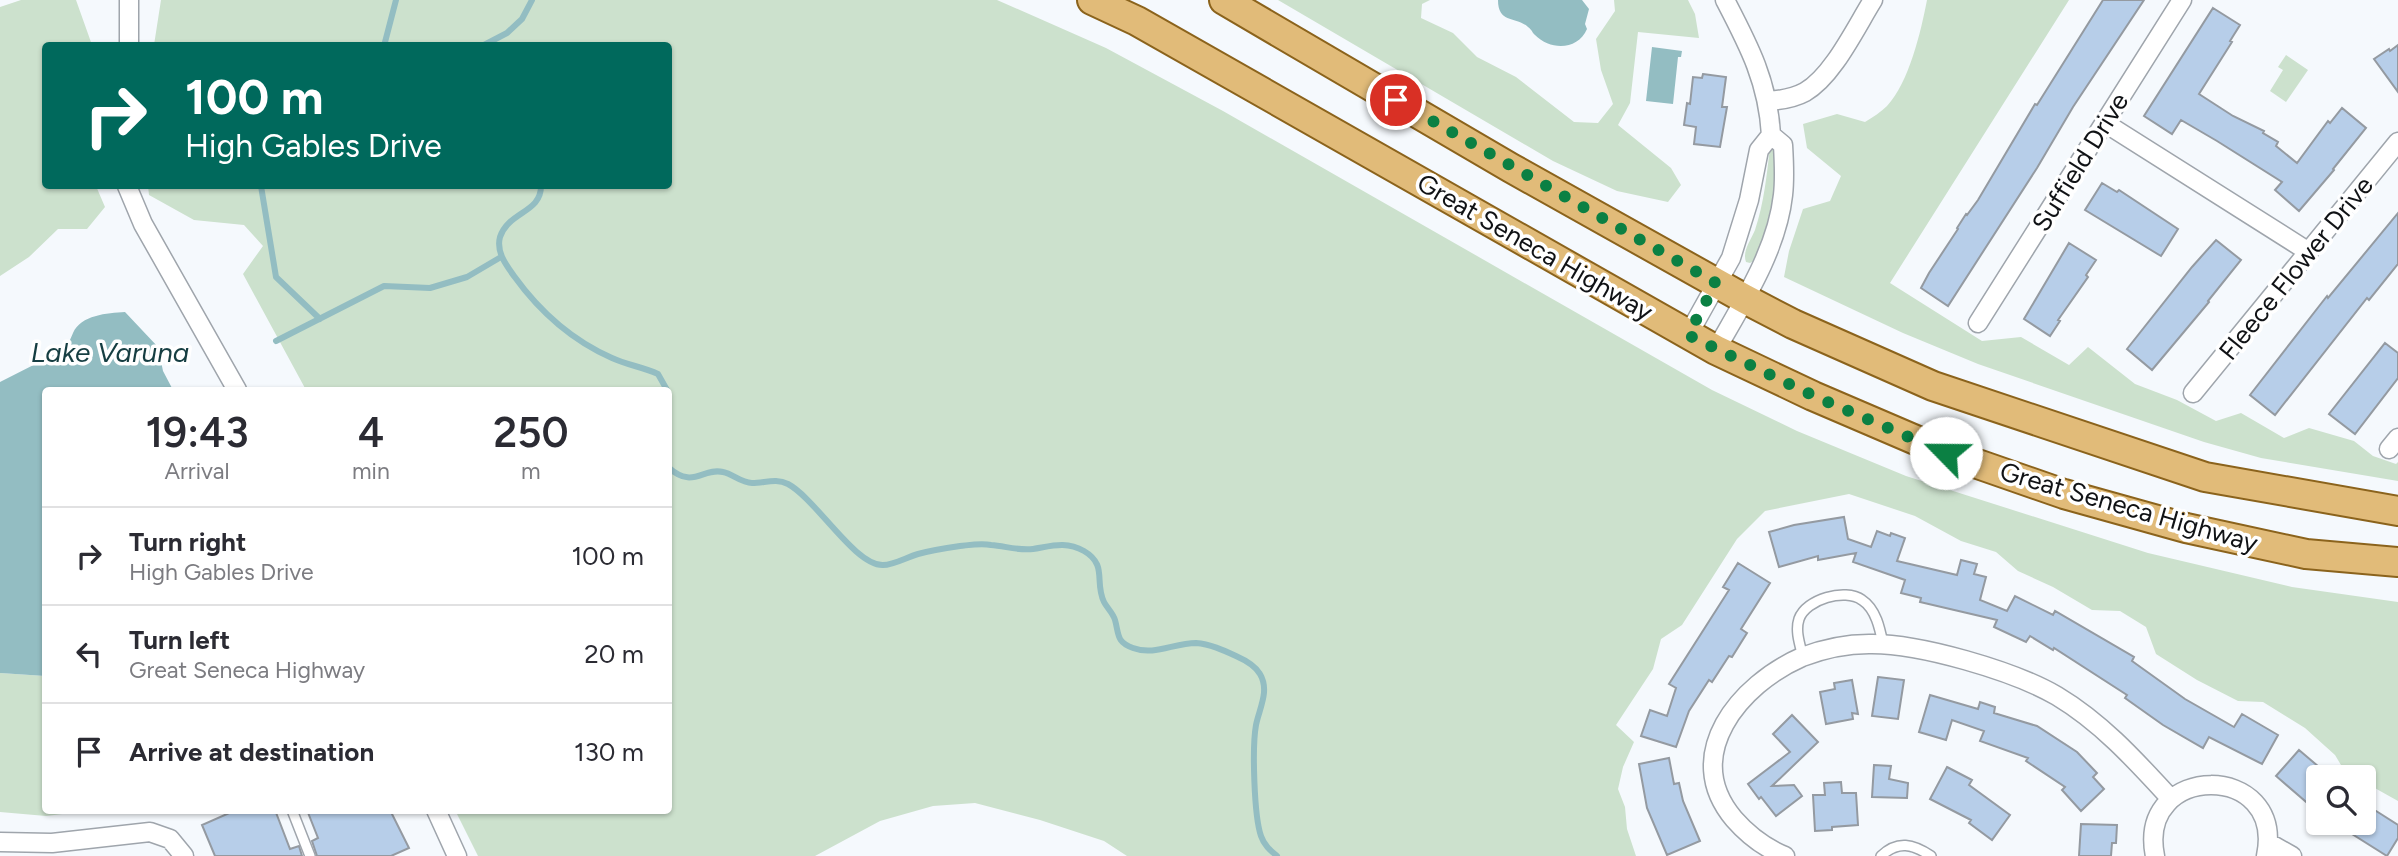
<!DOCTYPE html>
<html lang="en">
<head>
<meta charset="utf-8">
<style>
	:root { --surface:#fff; --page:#f7f7f7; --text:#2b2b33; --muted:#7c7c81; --line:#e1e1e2 }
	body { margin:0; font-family:Figtree,sans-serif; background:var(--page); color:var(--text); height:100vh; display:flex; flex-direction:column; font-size:26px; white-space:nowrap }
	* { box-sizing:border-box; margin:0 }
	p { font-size:23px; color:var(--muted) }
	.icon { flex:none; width:38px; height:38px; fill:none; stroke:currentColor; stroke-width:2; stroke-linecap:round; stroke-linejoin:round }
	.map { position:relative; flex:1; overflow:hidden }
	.details { position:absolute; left:42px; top:387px; width:630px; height:427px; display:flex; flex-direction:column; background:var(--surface); border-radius:7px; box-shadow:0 2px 5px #0004 }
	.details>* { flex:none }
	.banner { position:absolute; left:42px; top:42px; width:630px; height:147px; border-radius:7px; box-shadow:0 2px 5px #0004; background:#00695c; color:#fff; overflow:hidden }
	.controls { position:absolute; left:2306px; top:765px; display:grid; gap:14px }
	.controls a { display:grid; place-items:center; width:70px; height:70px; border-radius:7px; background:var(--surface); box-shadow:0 2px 5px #0004; font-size:35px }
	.pin { position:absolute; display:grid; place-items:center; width:60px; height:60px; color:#fff; margin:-30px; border:4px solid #fff; border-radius:50%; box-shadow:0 2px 7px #0007 }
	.me { position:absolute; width:77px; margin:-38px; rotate:293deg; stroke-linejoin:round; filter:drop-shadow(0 0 5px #0008) }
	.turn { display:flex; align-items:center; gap:24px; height:147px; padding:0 28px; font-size:32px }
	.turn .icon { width:91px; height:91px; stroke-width:2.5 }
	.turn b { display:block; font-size:49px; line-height:60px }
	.eta { display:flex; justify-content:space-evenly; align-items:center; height:119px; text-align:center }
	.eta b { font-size:42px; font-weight:600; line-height:49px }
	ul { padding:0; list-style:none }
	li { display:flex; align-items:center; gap:21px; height:98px; padding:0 28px; border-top:2px solid var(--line) }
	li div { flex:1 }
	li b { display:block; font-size:26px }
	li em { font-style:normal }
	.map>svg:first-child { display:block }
</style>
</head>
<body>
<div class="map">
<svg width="2398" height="856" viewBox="0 0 2398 856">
	<rect width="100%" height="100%" fill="#f5f9fd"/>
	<path fill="#cce1cd" d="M 21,0 L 76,0 L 92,45 L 46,46 L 46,186 L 96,186 L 105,207 L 87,229 L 58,229 L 29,257 L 0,276 L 0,7 Z
		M 161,0 L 997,0 L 1106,48 L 1223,111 L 1712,390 L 1797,431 L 1906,476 L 2148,553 L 2292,587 L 2398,602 L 2398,801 L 2364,782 L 2364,777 L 2356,777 L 2344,770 L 2335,755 L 2305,728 L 2263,702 L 2238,701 L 2197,680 L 2156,654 L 2146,627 L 2120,611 L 2092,610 L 2053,587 L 2018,571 L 1996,552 L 1961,541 L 1915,516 L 1849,494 L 1765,511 L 1737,539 L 1682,625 L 1661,639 L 1653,669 L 1616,725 L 1634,742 L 1623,767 L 1618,789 L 1625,807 L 1627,829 L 1636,856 L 1127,856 L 1104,841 L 1040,820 L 975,803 L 933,806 L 880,821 L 815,856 L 478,856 L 455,810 L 668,810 L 668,390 L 306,390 L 243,274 L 263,246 L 244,225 L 194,220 L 149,195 L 148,186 L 668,186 L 668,46 L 154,45 Z
		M 1278,0 L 1430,0 L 1422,4 L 1421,18 L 1453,33 L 1477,57 L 1516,77 L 1574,122 L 1598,123 L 1613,104 L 1601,70 L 1596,39 L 1615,11 L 1614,0 L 1688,0 L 1695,14 L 1699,38 L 1638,32 L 1630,103 L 1618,125 L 1671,168 L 1681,185 L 1668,202 L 1617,191 L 1553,161 Z
		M 1927,0 L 2069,0 L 1890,283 L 1982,341 L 2021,337 L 2069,365 L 2088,347 L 2135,384 L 2177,400 L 2216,421 L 2241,413 L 2284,438 L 2309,428 L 2354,441 L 2373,456 L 2396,464 L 2398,462 L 2398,481 L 2261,458 L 2204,442 L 1978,364 L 1903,333 L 1784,277 L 1789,251 L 1803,209 L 1830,201 L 1841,176 L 1807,148 L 1803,124 L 1837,114 L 1865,122 C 1873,117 1881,112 1887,106 C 1909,83 1921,31 1927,0 Z
		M 2286,55 L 2308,70 L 2286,102 L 2270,91 L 2283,70 L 2278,67 Z
		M 1775,145 C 1778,188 1770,219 1755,260 L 1750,263 L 1746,262 C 1742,251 1751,240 1755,230 C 1764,203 1767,174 1770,146 Z
		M 0,673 L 45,676 L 46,810 L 94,810 L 46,816 L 0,812 Z"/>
	<path fill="#93bdc2" d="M 1498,0 L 1582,0 L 1589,9 L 1585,24 L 1587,29 C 1578,50 1551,51 1535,35 C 1531,31 1533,31 1528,27 C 1516,16 1498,24 1498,0 Z
		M 1652,47 L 1682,51 L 1681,57 L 1678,57 L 1673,104 L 1646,101 Z
		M 125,312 L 158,347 L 163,371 L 173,390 L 46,390 L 45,676 L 0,673 L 0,382 L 65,349 C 69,343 70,340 73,333 C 81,315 107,313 125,312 Z"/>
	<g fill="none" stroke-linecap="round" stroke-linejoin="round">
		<path stroke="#93bdc2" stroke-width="6" d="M 384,46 L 396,0
			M 482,46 L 507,33 L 522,19 L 532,0
			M 261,186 L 276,277 L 320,319
			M 541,186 C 541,213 509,211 500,237 C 496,252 506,265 514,276 C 540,312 571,340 612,358 C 627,365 643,367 658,374 L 667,390
			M 276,341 L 384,286 L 430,288 L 467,277 L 501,257
			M 668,467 C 693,490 703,467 723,472 C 733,474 741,483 752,483 C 765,483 776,478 788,484 C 816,499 855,566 883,565 C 894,565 907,557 918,554 C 932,550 946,548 960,546 C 970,545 981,543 991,545 C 1005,546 1019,551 1033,549 C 1052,546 1066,541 1084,551 C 1108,565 1094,582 1104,602 C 1107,608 1113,613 1115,620 C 1119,634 1116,642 1133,648 C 1154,656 1174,643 1196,643 C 1210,644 1223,650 1236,656 C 1245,660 1255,665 1260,674 C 1270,691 1259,709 1256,725 C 1252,747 1254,816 1261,836 C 1264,845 1270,850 1277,856"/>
	</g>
	<path fill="#b7cee9" stroke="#949aa1" stroke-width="2" d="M 2103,0 L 2144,0 L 2073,107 L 2037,168 L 1948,306 L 1921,288 L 1929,273 L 1958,229 L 1957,228 L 1966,214 L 1967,215 L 1978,200 L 2035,104 L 2037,105 Z
		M 2213,8 L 2240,25 L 2230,41 L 2232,42 L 2199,94 L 2233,116 L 2264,131 L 2263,133 L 2278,142 L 2276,146 L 2297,163 L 2328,121 L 2330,123 L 2342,108 L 2366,128 L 2333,169 L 2334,170 L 2299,211 L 2275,190 L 2282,182 L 2217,141 L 2181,120 L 2172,134 L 2144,116 Z
		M 2398,45 L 2398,92 L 2374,59 L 2389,49 L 2390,51 Z
		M 1703,74 L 1726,77 L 1722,107 L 1727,107 L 1720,147 L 1694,144 L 1696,127 L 1684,125 L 1687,103 L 1690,104 L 1693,77 L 1702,78 Z
		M 2102,183 L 2117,192 L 2119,190 L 2178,229 L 2161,256 L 2085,210 Z
		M 2398,213 L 2398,264 L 2369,300 L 2367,298 L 2275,415 L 2250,395 L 2327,296 L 2328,298 Z
		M 2216,240 L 2241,260 L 2208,301 L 2209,302 L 2152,370 L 2127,349 L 2192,267 Z
		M 2069,243 L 2096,260 L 2086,275 L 2088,277 L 2058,320 L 2060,321 L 2050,336 L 2024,319 Z
		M 2385,343 L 2398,353 L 2398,378 L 2355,434 L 2329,414 Z
		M 1844,517 L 1848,539 L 1871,547 L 1877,531 L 1890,536 L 1891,533 L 1905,538 L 1897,561 L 1957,575 L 1961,560 L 1977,564 L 1974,574 L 1986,577 L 1980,600 L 2007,611 L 2015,596 L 2053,615 L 2055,611 L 2134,657 L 2132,661 L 2185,699 L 2234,727 L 2242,714 L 2278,735 L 2262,764 L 2209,737 L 2203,748 L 2163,725 L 2125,698 L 2127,695 L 2054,648 L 2053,650 L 2030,636 L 2026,642 L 1994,627 L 1997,620 L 1920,602 L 1921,598 L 1901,593 L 1905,580 L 1853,562 L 1856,553 L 1818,560 L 1818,556 L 1779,567 L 1769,532 L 1794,525 Z
		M 1738,563 L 1770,583 L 1741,629 L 1747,633 L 1732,657 L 1729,656 L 1712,682 L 1709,680 L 1689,711 L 1676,747 L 1641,736 L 1650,710 L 1667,716 L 1676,688 L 1669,684 L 1729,590 L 1723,587 Z
		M 1878,677 L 1904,680 L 1898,719 L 1872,716 Z
		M 1852,680 L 1858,714 L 1852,713 L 1853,719 L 1826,724 L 1820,692 L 1835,689 L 1834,683 Z
		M 1930,695 L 1978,709 L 1980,702 L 1995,707 L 1994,713 L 2037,726 L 2077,752 L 2097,773 L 2093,777 L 2104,789 L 2081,811 L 2062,790 L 2065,787 L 2026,761 L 2028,758 L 1980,741 L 1984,731 L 1952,720 L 1946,740 L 1919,732 Z
		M 1792,715 L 1818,742 L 1772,786 L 1794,785 L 1802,796 L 1776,816 L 1761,797 L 1759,799 L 1748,784 L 1790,752 L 1773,734 Z
		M 2299,750 L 2319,767 L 2319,813 L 2276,776 Z
		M 1669,758 L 1674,784 L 1679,783 L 1683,801 L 1700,841 L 1667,855 L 1647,808 L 1639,764 Z
		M 1874,765 L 1891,766 L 1889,779 L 1908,783 L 1907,798 L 1872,797 Z
		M 1947,767 L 1972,780 L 1969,785 L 2010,815 L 1992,840 L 1969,823 L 1971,820 L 1930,799 Z
		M 1841,782 L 1842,793 L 1856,793 L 1858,825 L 1832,827 L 1832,830 L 1815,831 L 1813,795 L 1825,795 L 1824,783 Z
		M 2373,809 L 2398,825 L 2398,838 L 2387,856 L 2333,822 L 2365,822 Z
		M 236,810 L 275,810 L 290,849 L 299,846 L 302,856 L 215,856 L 202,825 Z
		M 307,810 L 390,810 L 409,848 L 391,856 L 317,856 L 312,841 L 318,838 Z
		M 2081,824 L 2117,825 L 2116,843 L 2112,843 L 2111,856 L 2079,856 Z"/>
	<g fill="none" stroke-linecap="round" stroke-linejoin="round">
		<g stroke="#9fa5ac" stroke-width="12">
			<path id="lane" d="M 1803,657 C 1800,645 1795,631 1799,619 C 1806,599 1845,588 1862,600 C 1876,609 1880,629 1883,644
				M 292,810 L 310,856
				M 1881,856 C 1898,840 1913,844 1931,856"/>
		</g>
		<g stroke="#9fa5ac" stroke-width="21">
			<path id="street" d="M 129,0 L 129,46
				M 1725,0 C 1749,46 1768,82 1771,135
				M 1769,101 C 1781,100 1794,98 1805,92 C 1833,76 1856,27 1873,0
				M 2105,123 L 2309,252
				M 127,186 L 143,224 L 237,390
				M 1978,323 L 2182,0
				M 1688,335 L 1731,258 L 1749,200 L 1759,150 L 1771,135 L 1783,145 C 1784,162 1785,178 1783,195 C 1777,250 1743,302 1716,350
				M 2193,393 L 2398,142
				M 2389,449 L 2398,438
				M 436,810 L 457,856
				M 0,842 L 52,843 L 150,832 L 170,839 L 184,856
				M 2269,843 L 2292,856
				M 1785,856 C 1765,848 1748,835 1734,819 C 1680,755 1740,684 1802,657 C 1823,649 1847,644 1869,644 C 1919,643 2014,671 2057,696 C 2102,723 2136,761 2171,799
				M 2155,856 C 2136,762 2286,761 2266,856"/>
		</g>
		<g stroke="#8b631c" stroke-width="32">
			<path id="primary" d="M 1092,0 L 1137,21 L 1716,350 L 1813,396 L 1946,453 L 2064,494 L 2186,528 L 2306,554 L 2398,562
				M 1224,0 L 1511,168 L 1745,299 L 1793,324 L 1933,386 L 2205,477 L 2398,511"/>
		</g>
		<use href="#lane" stroke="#fff" stroke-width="9"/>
		<use href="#street" stroke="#fff" stroke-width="18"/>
		<use href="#primary" stroke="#e1bb79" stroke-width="28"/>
	</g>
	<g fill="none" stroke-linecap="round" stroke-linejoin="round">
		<path stroke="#0b8043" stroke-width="12" stroke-dasharray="0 21.6" d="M 1396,100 L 1716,283 L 1688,335 L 1814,396 L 1946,453"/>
	</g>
	<g text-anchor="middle" stroke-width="7" stroke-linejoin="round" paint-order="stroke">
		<g font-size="26" fill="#101215" stroke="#fff">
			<text transform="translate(2080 162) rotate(-58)" y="9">Suffield Drive</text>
			<text transform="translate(1535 247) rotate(30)" y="9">Great Seneca Highway</text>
			<text transform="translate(2296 268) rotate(-51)" y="9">Fleece Flower Drive</text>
			<text transform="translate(2129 507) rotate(16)" y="9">Great Seneca Highway</text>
		</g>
		<g font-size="28" font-style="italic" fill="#163e42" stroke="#fff">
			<text x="110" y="362">Lake Varuna</text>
		</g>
	</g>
</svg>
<div class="controls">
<a><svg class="icon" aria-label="search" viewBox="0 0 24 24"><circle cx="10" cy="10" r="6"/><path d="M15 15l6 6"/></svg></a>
</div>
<div class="pin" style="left:1396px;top:100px;background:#d93025"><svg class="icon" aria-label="arrive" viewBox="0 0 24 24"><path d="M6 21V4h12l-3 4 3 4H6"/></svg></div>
<svg class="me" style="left:1946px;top:453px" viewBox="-20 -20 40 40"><circle r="19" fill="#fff"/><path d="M0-13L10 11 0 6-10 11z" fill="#0b8043"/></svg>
<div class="banner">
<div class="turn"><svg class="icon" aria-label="right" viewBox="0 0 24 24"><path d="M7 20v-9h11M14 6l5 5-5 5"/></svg><div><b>100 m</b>High Gables Drive</div></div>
</div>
<section class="details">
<div class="eta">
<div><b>19:43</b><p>Arrival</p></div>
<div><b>4</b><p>min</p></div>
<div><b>250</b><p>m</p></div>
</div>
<ul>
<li><svg class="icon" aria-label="right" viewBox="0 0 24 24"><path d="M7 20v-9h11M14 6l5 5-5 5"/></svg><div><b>Turn right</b><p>High Gables Drive</p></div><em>100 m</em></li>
<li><svg class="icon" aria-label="left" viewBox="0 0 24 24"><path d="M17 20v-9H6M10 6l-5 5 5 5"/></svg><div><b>Turn left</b><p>Great Seneca Highway</p></div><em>20 m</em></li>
<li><svg class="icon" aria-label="arrive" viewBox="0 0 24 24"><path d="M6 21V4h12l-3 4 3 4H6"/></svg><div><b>Arrive at destination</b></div><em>130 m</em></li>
</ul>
</section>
</div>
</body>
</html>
